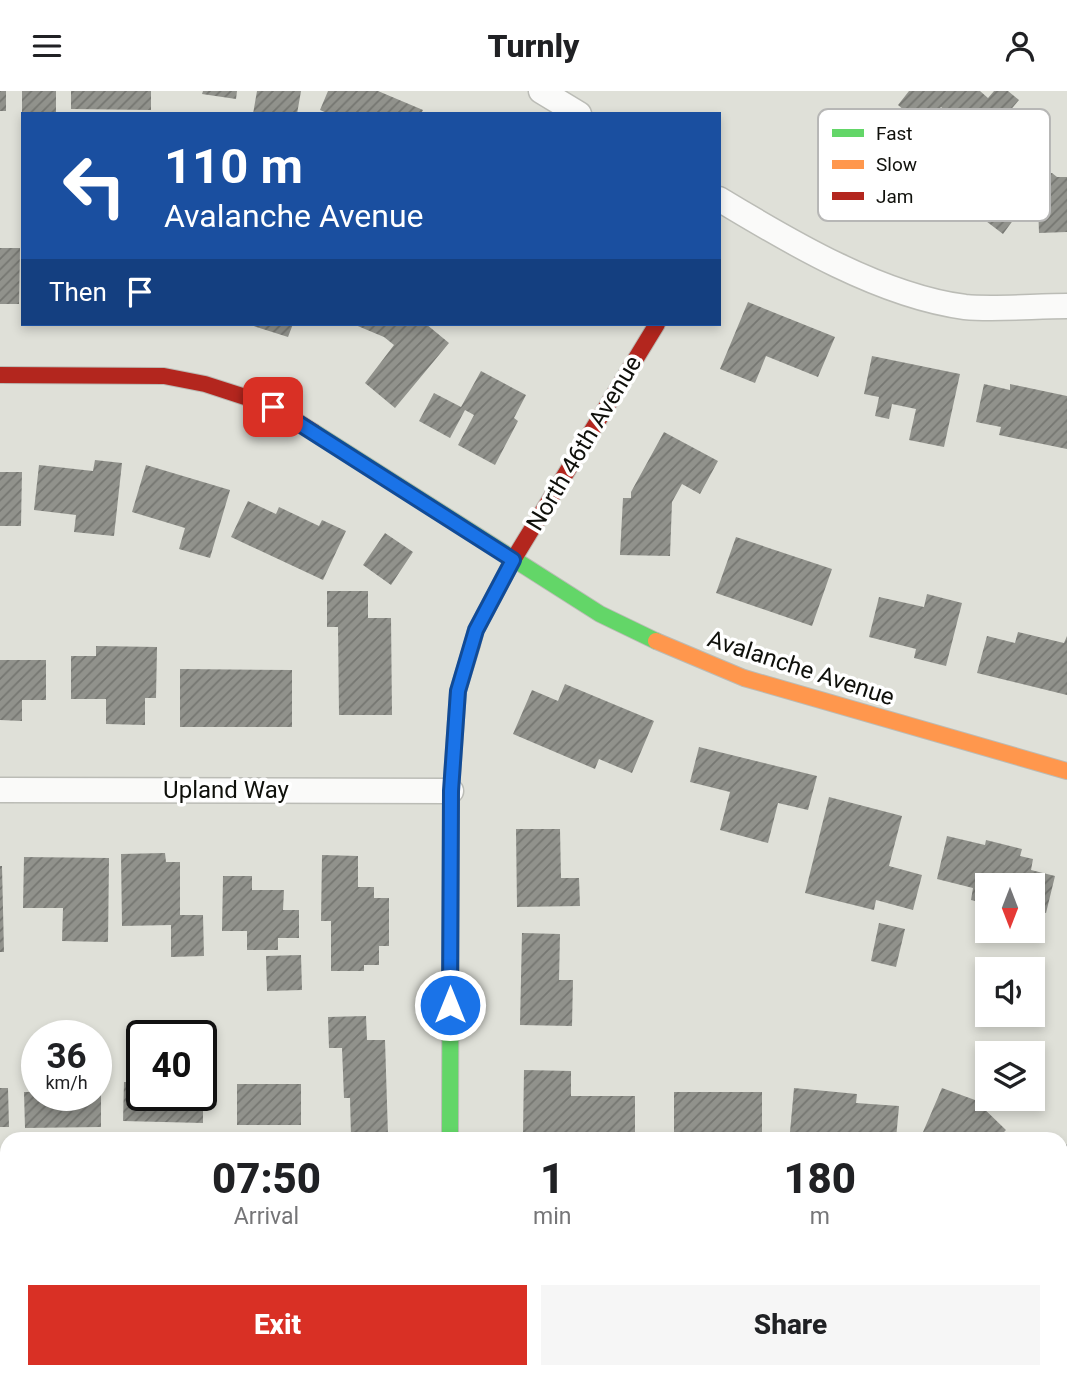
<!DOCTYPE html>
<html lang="en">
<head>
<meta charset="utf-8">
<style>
	:root { --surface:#fff; --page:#f6f6f6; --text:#202124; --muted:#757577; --accent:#d93025 }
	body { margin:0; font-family:Roboto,sans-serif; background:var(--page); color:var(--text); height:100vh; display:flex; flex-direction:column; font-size:26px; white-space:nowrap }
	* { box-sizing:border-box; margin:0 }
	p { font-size:23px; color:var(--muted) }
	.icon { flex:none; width:38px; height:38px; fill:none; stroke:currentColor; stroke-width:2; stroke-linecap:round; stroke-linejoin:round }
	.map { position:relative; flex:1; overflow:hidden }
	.sheet { position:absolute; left:0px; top:1041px; width:1068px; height:247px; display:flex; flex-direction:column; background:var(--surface); border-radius:21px 21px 0 0; box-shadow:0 4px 10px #0003 }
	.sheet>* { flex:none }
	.top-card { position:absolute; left:21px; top:21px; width:700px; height:214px; border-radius:0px; box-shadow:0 4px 10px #0003; background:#1a4fa0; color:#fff; overflow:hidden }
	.needle { width:46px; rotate:180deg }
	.buttons { position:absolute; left:975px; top:782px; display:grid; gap:14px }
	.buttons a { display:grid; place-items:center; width:70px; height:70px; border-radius:0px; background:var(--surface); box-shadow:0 4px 10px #0003; font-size:35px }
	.speed { position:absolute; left:21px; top:929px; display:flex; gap:14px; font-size:35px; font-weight:700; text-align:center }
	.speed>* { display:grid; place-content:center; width:91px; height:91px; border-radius:50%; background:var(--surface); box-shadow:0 4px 10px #0003; line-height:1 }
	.speed small { font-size:18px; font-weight:400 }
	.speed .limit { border:4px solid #111; border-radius:10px; background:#fff; color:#111 }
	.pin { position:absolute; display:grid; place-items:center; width:60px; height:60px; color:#fff; margin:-30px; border-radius:14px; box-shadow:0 4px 10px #0006 }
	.me { position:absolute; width:77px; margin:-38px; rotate:0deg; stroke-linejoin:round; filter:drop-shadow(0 0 5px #0008) }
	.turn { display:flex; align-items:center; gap:24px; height:147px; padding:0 28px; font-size:32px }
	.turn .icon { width:91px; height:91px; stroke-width:2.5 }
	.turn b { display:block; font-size:49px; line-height:60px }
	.then { display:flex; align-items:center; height:66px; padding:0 28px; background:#0003; gap:14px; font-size:26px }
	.eta { display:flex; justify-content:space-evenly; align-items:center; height:119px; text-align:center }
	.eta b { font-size:42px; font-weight:800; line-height:49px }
	.cta { display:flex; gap:14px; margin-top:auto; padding:14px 28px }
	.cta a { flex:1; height:80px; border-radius:0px; background:var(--accent); color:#fff; font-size:28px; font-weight:800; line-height:80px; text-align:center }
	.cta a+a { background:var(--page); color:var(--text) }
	header { display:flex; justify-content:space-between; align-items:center; height:91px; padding:0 28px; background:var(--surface); font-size:32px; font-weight:800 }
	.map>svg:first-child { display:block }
</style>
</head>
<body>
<header><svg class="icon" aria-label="menu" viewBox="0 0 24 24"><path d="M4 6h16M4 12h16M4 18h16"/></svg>Turnly<svg class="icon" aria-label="person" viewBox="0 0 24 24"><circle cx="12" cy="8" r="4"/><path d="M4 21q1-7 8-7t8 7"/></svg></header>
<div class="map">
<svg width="1067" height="1287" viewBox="0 0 1067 1287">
	<defs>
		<pattern id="grass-dots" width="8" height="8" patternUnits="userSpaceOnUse" patternTransform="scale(1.75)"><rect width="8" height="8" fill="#c8cea6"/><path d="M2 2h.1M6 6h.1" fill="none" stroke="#abb08e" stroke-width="1.8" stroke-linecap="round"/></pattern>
		<pattern id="building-hatch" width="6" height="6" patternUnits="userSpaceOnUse" patternTransform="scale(1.75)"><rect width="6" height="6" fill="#91928c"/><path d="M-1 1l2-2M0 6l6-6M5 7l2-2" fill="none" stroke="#757671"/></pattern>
	</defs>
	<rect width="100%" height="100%" fill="#dfe0d8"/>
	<path fill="url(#grass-dots)" d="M 78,1281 L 170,1281 L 170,1287 L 83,1287 Z"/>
	<path fill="url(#building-hatch)" d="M 0,0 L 6,0 L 6,20 L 0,20 Z
		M 22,0 L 56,0 L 56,21 L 22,21 Z
		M 71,0 L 151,0 L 151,19 L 71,18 Z
		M 203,0 L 237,0 L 236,8 L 202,3 Z
		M 257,0 L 301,0 L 297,23 L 253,23 Z
		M 328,0 L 378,0 L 423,19 L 421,23 L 329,23 L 320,19 Z
		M 909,0 L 980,0 L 988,7 L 994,0 L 1008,0 L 1019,9 L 983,51 L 941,16 L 924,36 L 898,14 Z
		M 1015,63 L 1024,63 L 1037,72 L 1037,83 L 1052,82 L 1057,86 L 1067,86 L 1067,141 L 1039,142 L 1038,113 L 1025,113 L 1003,143 L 978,124 L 1003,90 L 1002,80 Z
		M 0,157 L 20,157 L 19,213 L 0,213 Z
		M 748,211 L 835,246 L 818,286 L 766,265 L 755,292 L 720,278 Z
		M 247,233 L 293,233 L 288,246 Z
		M 353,233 L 426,233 L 449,252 L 395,317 L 365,292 L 394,254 L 384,246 Z
		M 872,265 L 960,283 L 944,356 L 909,349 L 916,318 L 892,313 L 889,328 L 875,325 L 879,306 L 864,303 Z
		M 481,280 L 526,304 L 514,327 L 518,330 L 495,374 L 458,354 L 474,324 L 465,319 L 450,347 L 419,330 L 434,302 L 461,316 Z
		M 984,293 L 1010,299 L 1010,293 L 1067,305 L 1067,358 L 999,344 L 1001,336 L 976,331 Z
		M 664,341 L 718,370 L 700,403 L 682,393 L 672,411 L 670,465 L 620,464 L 623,407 L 631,407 L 631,401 Z
		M 95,369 L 122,372 L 114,445 L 74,441 L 76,424 L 34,419 L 39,374 L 93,380 Z
		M 146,374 L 230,399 L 210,467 L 179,458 L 185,437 L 132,421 Z
		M 0,381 L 22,381 L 21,435 L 0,435 Z
		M 248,410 L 276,423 L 279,416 L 319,435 L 322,429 L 346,440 L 323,489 L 231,446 Z
		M 385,442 L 413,461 L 391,494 L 363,474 Z
		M 736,446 L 832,478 L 812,535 L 716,502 Z
		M 327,500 L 368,500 L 368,527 L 391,527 L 392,624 L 339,624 L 338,536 L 327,536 Z
		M 927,503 L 962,512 L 946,575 L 914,567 L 916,558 L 869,546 L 879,506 L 924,516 Z
		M 1018,541 L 1064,552 L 1067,545 L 1067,604 L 977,582 L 987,545 L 1015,552 Z
		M 96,555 L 157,556 L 156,607 L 145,607 L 145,634 L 106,633 L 106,608 L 71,608 L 71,565 L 96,565 Z
		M 0,569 L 46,569 L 46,609 L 22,609 L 22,630 L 0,629 Z
		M 180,578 L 292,579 L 292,636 L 180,636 Z
		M 565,593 L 654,630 L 632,682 L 599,668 L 595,678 L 513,643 L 532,599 L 558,610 Z
		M 699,656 L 817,685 L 808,719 L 778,712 L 768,752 L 720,739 L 730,701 L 690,691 Z
		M 829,706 L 902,725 L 889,775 L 922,784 L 913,819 L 876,809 L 874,819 L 805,802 Z
		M 516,738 L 560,738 L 561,787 L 579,787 L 580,815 L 517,816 Z
		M 947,745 L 985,754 L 986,749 L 1022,758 L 1020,765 L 1033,768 L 1031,779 L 1055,785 L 1046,822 L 1032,819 L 1032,794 L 987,794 L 987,813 L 971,809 L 973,797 L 937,788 Z
		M 165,762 L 166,771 L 180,771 L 180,824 L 203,824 L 204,865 L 171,866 L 171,834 L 122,835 L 121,763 Z
		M 322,764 L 358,765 L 358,796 L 374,796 L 374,807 L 389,807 L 389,855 L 379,855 L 379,874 L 364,874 L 364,880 L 331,880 L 331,830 L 321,830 Z
		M 24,766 L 109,767 L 108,851 L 62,850 L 63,817 L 23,817 Z
		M 0,775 L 2,775 L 4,861 L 0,861 Z
		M 223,785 L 252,785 L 252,799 L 284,799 L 283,819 L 299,819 L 299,847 L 278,847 L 278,859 L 247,859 L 247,840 L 222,840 Z
		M 879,832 L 905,838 L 896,876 L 871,870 Z
		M 522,842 L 560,843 L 559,889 L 573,889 L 572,935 L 520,934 Z
		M 301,864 L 302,899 L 267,900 L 266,865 Z
		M 366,925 L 367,949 L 385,949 L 388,1044 L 351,1045 L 350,1007 L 344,1007 L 342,957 L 329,957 L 328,926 Z
		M 524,979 L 571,980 L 571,1005 L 635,1005 L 635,1043 L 523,1042 Z
		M 124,991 L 142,991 L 142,1004 L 203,1004 L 203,1032 L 123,1030 Z
		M 237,993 L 301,993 L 301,1034 L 237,1034 Z
		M 0,997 L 8,997 L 9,1036 L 0,1036 Z
		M 794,997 L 857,1003 L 856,1012 L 899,1015 L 896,1048 L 831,1048 L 831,1045 L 790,1041 Z
		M 942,997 L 975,1009 L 1006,1039 L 997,1048 L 938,1048 L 923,1041 Z
		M 96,1000 L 101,1000 L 101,1036 L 25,1037 L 24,1001 L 37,1001 L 37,1004 L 96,1004 Z
		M 674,1001 L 762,1001 L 762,1044 L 674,1043 Z
		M 1067,1053 L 1067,1110 L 1060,1106 L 1060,1062 Z
		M 952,1281 L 1017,1281 L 1011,1287 L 957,1287 Z"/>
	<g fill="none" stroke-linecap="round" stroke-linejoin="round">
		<g stroke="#bbbcb6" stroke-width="15">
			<path id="lane" d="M 0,1207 L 7,1207
				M 0,1264 L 7,1264"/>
		</g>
		<g stroke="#bbbcb6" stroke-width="27">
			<path id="street" d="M 541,0 L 579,23
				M 719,108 C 790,151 881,205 965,216 C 994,219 1036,215 1067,215
				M 0,699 L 451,700
				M 453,1281 L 453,1287"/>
		</g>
		<g stroke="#bbbcb6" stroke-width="18">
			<path id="fast" d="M 314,341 L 600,523 L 656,550
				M 450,1048 L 451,700 L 458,600 L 472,554
				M 0,1112 L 7,1112"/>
		</g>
		<g stroke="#bbbcb6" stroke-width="18">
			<path id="slow" d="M 656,550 L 744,587 L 1067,680
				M 1060,1211 L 1067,1218"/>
		</g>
		<g stroke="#bbbcb6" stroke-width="18">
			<path id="jam" d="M 0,284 L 164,285 L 205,293 L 273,315 L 314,341
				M 472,554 L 476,539 L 513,469 L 657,233"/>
		</g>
		<use href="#lane" stroke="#fafaf9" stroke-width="12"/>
		<use href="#street" stroke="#fafaf9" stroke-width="24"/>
		<use href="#fast" stroke="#63d668" stroke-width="16"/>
		<use href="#slow" stroke="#ff974d" stroke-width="16"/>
		<use href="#jam" stroke="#b3261e" stroke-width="16"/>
	</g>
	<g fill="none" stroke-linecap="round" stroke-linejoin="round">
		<g stroke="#114b97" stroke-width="18">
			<path id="route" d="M 273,316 L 513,469 L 476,539 L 458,600 L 451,700 L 450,914"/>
		</g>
		<use href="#route" stroke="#1a73e8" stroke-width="12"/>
	</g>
	<g text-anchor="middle" stroke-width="7" stroke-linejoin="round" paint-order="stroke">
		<g font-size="24" fill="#0f100b" stroke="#fff">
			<text transform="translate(584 352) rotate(-59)" y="8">North 46th Avenue</text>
			<text transform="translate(801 577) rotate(18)" y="8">Avalanche Avenue</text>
			<text x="226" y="707">Upland Way</text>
		</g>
	</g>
	<rect x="818" y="18" width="232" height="112" rx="10" fill="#fff" stroke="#b7b7b6" stroke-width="2"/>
	<rect x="832" y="38" width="32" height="8" fill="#63d668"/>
	<rect x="832" y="69" width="32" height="9" fill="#ff974d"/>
	<rect x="832" y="101" width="32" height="8" fill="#b3261e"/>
	<g font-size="19" fill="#0f100b">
		<text x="876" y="49">Fast</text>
		<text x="876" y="80">Slow</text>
		<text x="876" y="112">Jam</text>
	</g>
</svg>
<div class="buttons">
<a><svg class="needle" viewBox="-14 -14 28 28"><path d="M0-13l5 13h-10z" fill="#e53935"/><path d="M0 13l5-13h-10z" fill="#757577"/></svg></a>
<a><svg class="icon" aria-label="sound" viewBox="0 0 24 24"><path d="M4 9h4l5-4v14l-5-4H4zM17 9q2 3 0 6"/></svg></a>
<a><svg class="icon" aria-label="layers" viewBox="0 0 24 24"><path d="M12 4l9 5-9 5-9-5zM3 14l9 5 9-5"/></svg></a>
</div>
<div class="speed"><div>36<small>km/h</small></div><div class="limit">40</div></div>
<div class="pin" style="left:273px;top:316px;background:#d93025"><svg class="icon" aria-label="arrive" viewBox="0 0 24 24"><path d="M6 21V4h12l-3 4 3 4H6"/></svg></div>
<svg class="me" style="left:450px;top:914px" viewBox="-20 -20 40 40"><circle r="17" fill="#1a73e8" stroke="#fff" stroke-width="3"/><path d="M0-11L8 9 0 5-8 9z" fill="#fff"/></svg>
<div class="top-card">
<div class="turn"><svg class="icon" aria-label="left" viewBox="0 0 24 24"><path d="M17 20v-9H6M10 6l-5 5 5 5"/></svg><div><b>110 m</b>Avalanche Avenue</div></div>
<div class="then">Then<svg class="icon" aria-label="arrive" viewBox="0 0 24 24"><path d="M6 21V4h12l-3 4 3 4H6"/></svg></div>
</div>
<section class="sheet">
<div class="eta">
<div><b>07:50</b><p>Arrival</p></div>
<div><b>1</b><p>min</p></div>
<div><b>180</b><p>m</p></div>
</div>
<div class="cta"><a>Exit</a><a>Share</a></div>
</section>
</div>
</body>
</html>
